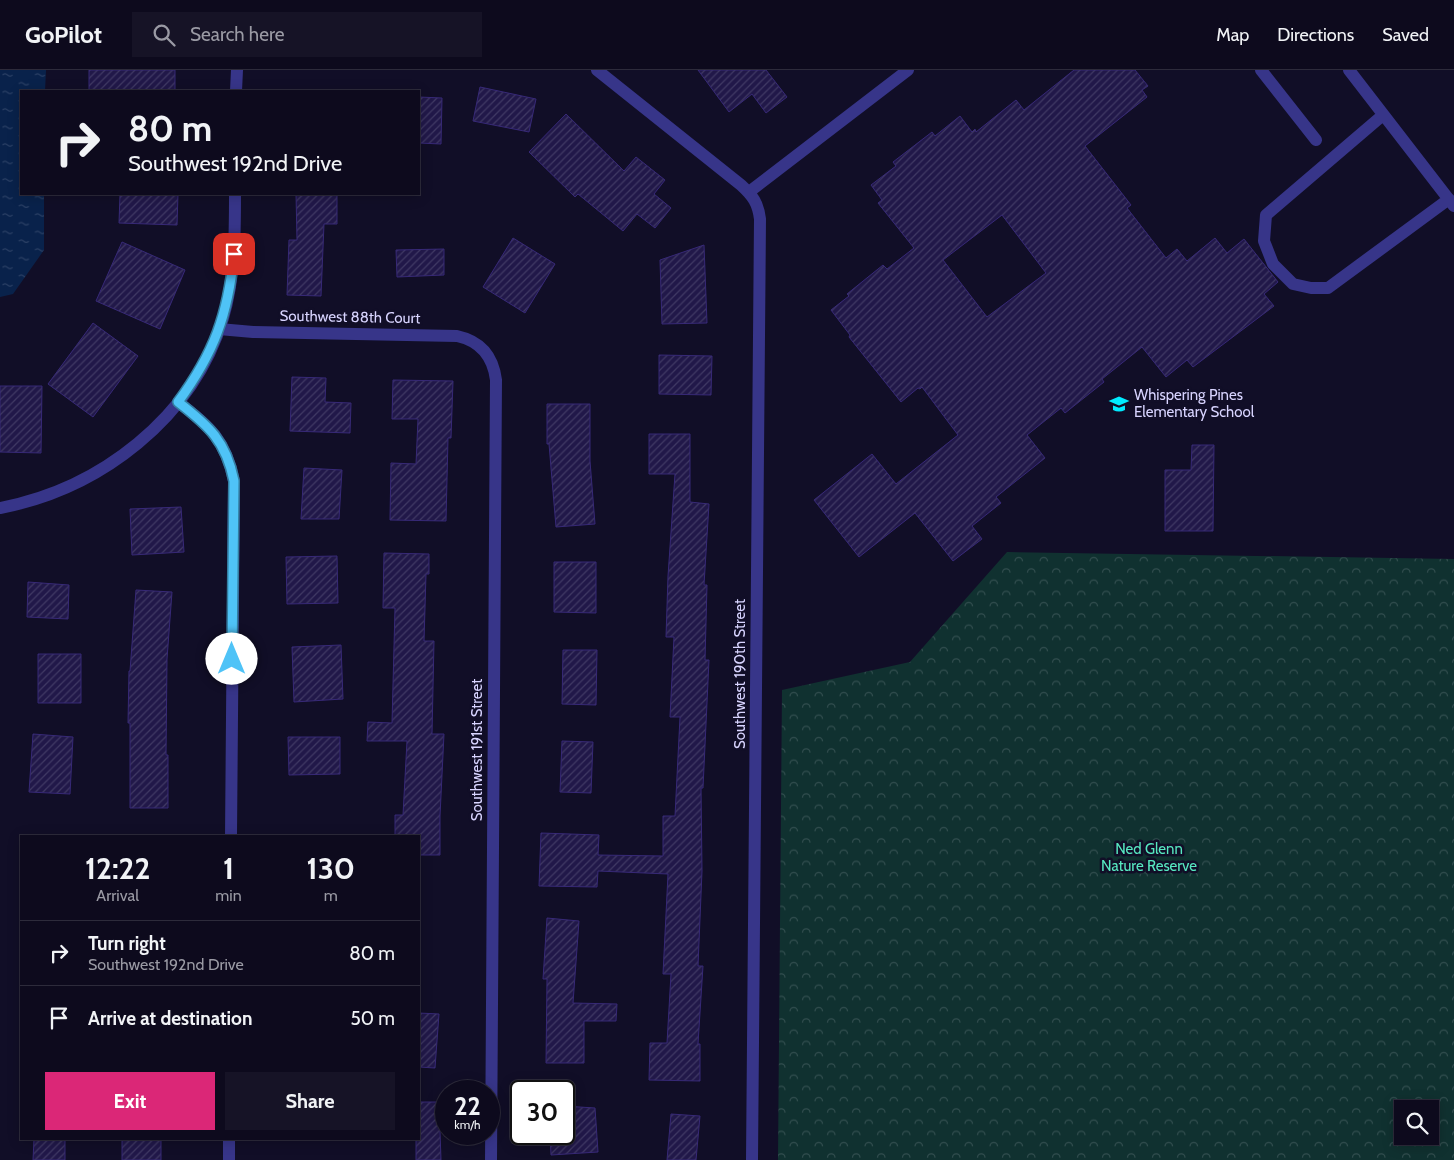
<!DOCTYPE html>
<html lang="en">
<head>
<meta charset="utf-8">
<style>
	:root { --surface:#0d0a1d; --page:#161326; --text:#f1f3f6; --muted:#9a9aa4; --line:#2d2b3b; --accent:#db2777 }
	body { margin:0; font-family:Cabin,sans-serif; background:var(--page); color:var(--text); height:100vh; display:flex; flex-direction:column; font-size:19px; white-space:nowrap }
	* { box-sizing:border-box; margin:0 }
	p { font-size:16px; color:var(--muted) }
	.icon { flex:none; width:28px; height:28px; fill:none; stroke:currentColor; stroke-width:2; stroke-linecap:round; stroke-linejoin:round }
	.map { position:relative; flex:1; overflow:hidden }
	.sheet { position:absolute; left:20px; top:765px; width:400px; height:305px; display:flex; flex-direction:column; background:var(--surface); border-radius:0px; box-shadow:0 2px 12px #0003,0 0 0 1px var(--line) }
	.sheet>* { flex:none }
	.hud { position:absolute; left:20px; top:20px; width:400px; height:105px; border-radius:0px; box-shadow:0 2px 12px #0003,0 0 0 1px var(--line); background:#0d0a1d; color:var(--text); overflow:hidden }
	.buttons { position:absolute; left:1394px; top:1030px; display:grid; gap:10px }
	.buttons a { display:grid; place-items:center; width:45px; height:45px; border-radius:0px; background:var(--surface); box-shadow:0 2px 12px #0003,0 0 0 1px var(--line); font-size:25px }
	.speed { position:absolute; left:435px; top:1010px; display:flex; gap:10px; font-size:25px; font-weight:700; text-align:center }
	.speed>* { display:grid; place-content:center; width:65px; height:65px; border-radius:50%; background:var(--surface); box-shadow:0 2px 12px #0003,0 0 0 1px var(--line); line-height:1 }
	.speed small { font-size:12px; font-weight:400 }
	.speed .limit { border:2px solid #111; border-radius:8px; background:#fff; color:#111 }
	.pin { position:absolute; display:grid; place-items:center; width:42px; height:42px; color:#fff; margin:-21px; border-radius:10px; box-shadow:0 2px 8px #0006 }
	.me { position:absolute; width:55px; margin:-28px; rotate:0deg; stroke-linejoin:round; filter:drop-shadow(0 0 4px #0008) }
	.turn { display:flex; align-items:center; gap:18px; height:105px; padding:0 25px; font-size:22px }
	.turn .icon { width:65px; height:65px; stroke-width:2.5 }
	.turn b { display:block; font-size:35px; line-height:42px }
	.eta { display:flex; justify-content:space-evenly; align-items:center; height:85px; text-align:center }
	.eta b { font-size:30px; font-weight:700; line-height:35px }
	.button { display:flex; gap:10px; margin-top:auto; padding:10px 25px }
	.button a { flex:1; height:58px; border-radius:0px; background:var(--accent); color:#fff; font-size:20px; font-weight:700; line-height:58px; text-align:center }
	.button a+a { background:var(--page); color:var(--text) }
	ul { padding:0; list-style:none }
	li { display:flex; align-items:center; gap:15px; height:65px; padding:0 25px; border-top:1px solid var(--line) }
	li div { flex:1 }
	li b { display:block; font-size:19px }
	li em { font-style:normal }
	header { display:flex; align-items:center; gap:30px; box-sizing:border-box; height:70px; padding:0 25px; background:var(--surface); border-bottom:1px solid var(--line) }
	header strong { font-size:24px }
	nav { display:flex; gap:28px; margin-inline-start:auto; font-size:18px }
	.search { width:350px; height:45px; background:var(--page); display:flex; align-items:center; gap:12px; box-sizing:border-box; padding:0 18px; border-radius:0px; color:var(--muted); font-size:19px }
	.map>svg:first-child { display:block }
</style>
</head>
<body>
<header>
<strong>GoPilot</strong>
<div class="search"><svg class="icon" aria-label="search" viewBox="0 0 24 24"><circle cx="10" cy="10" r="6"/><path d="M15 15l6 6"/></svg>Search here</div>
<nav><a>Map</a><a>Directions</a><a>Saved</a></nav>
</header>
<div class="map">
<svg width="1454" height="1090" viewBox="0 0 1454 1090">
	<defs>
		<pattern id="park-crowns" width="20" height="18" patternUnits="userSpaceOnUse" patternTransform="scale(1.25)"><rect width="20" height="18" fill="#103130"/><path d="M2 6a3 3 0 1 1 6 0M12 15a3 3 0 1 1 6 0" fill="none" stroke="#324e4f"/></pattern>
		<pattern id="water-ripples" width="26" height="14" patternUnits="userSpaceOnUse" patternTransform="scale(1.25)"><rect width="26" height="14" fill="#09224b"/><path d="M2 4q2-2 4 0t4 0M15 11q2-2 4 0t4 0" fill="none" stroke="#2c4166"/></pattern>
		<pattern id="building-hatch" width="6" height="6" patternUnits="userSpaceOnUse" patternTransform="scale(1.25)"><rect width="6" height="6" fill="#211849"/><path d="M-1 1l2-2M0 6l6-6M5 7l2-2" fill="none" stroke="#403964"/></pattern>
	</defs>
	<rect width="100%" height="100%" fill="#110e27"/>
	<path fill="url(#park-crowns)" fill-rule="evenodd" d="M 1007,482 L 1454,489 L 1454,1090 L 778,1090 L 782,620 L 910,592 ZM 1402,1039 L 1430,1039 L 1430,1066 L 1402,1066 Z"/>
	<path fill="url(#water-ripples)" d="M 0,0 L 46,0 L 45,21 L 21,21 L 21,124 L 44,124 L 44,180 L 13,224 L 0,227 Z"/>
	<path fill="url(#building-hatch)" stroke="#372977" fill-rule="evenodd" d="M 89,0 L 175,0 L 175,21 L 89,21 Z
		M 698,0 L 766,0 L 787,27 L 766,43 L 752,24 L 729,42 Z
		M 1074,0 L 1135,0 L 1148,16 L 1142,20 L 1147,27 L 1085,76 L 1131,135 L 1127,138 L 1166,188 L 1177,179 L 1187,191 L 1215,168 L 1227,183 L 1244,169 L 1278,212 L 1264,224 L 1274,236 L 1193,297 L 1187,290 L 1166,307 L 1142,277 L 1102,309 L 1104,312 L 1065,343 L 1061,338 L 1027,365 L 1045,388 L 996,427 L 1001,433 L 972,456 L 982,469 L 953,491 L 915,443 L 859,487 L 814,430 L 872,384 L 896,414 L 958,365 L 922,317 L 920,319 L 918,318 L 901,332 L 849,267 L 850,265 L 831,240 L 849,226 L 847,224 L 883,195 L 887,199 L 914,178 L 878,133 L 882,130 L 871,115 L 896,96 L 893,92 L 932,62 L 935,66 L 960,46 L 972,62 L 975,59 L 976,62 L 1016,30 L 1024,40 ZM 1002,145 L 1046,203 L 987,247 L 943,190 Z
		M 480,17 L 536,29 L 529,62 L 473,51 Z
		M 419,27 L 442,28 L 441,74 L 419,73 Z
		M 566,44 L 624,101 L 636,87 L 665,110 L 654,124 L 671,138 L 655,158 L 637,144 L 623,161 L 578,124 L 575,127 L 529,82 Z
		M 120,124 L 178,124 L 177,155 L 119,153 Z
		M 296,124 L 337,124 L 337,154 L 324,154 L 321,226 L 287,225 L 289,170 L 297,170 Z
		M 513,168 L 555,194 L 525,243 L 483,217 Z
		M 122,172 L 185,200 L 160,259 L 96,231 Z
		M 704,175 L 707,253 L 662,254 L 660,190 Z
		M 444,179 L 444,205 L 397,207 L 396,180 Z
		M 93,253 L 138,286 L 93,347 L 48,314 Z
		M 659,285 L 712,286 L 711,325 L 659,324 Z
		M 292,307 L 326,308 L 325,332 L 351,333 L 350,363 L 290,361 Z
		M 393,310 L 453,311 L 451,368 L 448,368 L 446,451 L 390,450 L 391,393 L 416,394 L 418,349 L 392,349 Z
		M 0,316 L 42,316 L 41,383 L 0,382 Z
		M 547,334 L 590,334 L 590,391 L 595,454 L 556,457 L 549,374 L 547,374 Z
		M 649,364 L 690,364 L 690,432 L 709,434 L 704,515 L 707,515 L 705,590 L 709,590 L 703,718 L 701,718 L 702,801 L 698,896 L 703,896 L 698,974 L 700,974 L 700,1011 L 649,1010 L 650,973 L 667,973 L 671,904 L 663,904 L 668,804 L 598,801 L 597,817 L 539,816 L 541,763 L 599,765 L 598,785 L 663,786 L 663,746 L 675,746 L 680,647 L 670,647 L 674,567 L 666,567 L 668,506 L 675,404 L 649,404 Z
		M 1192,375 L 1214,375 L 1213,461 L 1165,461 L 1165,400 L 1191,400 Z
		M 304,398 L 342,400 L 339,449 L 301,449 Z
		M 181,437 L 184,482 L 132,485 L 130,439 Z
		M 384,483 L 429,484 L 429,504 L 426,504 L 424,571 L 434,571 L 432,664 L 444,664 L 440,746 L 440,785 L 419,785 L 419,766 L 395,766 L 395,745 L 403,745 L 407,671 L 367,671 L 368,652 L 392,653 L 395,538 L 383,538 Z
		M 337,486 L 338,533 L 287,534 L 286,487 Z
		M 554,492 L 596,492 L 596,543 L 554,542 Z
		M 28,512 L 69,515 L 68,549 L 27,547 Z
		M 136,520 L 172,522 L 167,589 L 166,685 L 168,685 L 168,738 L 130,738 L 130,653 L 128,653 L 129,601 L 130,601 Z
		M 341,575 L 343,629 L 294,632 L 292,577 Z
		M 563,580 L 597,580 L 596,635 L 562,634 Z
		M 38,584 L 81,584 L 81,633 L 38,633 Z
		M 33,664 L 73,667 L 70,724 L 29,722 Z
		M 288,667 L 340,667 L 340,704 L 289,705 Z
		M 562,671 L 593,672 L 591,723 L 560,722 Z
		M 547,848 L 579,851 L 573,933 L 617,934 L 616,951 L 584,951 L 584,993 L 546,993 L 547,909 L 543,909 Z
		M 419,943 L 439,944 L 435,998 L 419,997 Z
		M 419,1032 L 439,1032 L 441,1090 L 416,1090 L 416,1069 L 419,1069 Z
		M 564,1036 L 595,1038 L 598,1082 L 551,1085 L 550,1064 L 564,1064 Z
		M 671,1044 L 700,1046 L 696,1090 L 667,1090 Z
		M 34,1069 L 65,1069 L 65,1090 L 33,1090 Z
		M 122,1069 L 161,1069 L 161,1090 L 122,1090 Z"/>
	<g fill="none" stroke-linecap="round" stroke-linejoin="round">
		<path stroke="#373589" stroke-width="12" d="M 597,0 L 741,115 C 753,126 758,133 760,149 L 752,1090
			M 1261,0 L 1316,70
			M 1349,0 L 1454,136
			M 236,21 L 237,0
			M 1383,45 L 1266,145 L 1264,171 L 1273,194 L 1293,214 L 1311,218 L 1328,218 L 1449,129
			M 749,122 L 908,0
			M 219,259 L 253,262 L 457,266 C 480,271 493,286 496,310 L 491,1090
			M 178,332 C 210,356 226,371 234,411 L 231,766
			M 0,438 C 100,419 193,348 223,248 C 235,208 235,165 235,124
			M 229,1090 L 229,1069"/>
	</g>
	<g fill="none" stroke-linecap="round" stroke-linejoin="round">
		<g stroke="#337fa1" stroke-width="12">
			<path id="route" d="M 232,589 L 234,411 C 226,371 209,356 178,332 C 214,283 228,245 234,184"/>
		</g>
		<use href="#route" stroke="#4fc3f7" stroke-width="9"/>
	</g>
	<defs>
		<g id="school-bare" transform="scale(1.5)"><path d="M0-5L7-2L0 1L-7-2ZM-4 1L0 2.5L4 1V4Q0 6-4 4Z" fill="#00ebff" stroke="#110e27" stroke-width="2.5" paint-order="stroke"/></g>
	</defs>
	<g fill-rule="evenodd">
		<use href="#school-bare" x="1119" y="334"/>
	</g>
	<g text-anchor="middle" stroke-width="5" stroke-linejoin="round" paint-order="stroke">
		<g font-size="15" fill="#d8d4ff" stroke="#110e27">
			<text transform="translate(350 247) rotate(1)" y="5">Southwest 88th Court</text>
			<text transform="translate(740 604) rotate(-90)" y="5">Southwest 190th Street</text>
			<text transform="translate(477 680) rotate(-90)" y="5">Southwest 191st Street</text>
		</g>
		<g font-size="15" fill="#d8d4ff" stroke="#110e27" text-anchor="start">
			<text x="1134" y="330">Whispering Pines<tspan x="1134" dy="17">Elementary School</tspan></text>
		</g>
		<g font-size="15" fill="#57e8c0" stroke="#110e27">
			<text x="1149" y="784">Ned Glenn<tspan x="1149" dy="17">Nature Reserve</tspan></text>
		</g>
	</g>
</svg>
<div class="buttons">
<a><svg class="icon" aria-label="search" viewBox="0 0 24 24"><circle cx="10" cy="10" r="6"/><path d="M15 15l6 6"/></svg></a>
</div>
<div class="speed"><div>22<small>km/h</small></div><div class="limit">30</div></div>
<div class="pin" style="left:234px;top:184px;background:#d93025"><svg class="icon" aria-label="arrive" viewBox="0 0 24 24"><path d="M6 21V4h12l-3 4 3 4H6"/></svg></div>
<svg class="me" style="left:232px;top:589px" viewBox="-20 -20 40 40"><circle r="19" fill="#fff"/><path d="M0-13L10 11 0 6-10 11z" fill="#4fc3f7"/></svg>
<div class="hud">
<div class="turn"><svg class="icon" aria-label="right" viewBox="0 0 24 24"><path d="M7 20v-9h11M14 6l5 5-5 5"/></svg><div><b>80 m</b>Southwest 192nd Drive</div></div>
</div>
<section class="sheet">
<div class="eta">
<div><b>12:22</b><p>Arrival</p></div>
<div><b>1</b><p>min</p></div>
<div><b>130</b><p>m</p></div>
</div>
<ul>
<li><svg class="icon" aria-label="right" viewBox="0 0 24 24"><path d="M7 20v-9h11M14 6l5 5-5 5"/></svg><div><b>Turn right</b><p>Southwest 192nd Drive</p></div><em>80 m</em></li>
<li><svg class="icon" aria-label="arrive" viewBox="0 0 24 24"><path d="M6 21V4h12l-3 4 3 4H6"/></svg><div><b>Arrive at destination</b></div><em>50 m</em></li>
</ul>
<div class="button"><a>Exit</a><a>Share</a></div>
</section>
</div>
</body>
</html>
